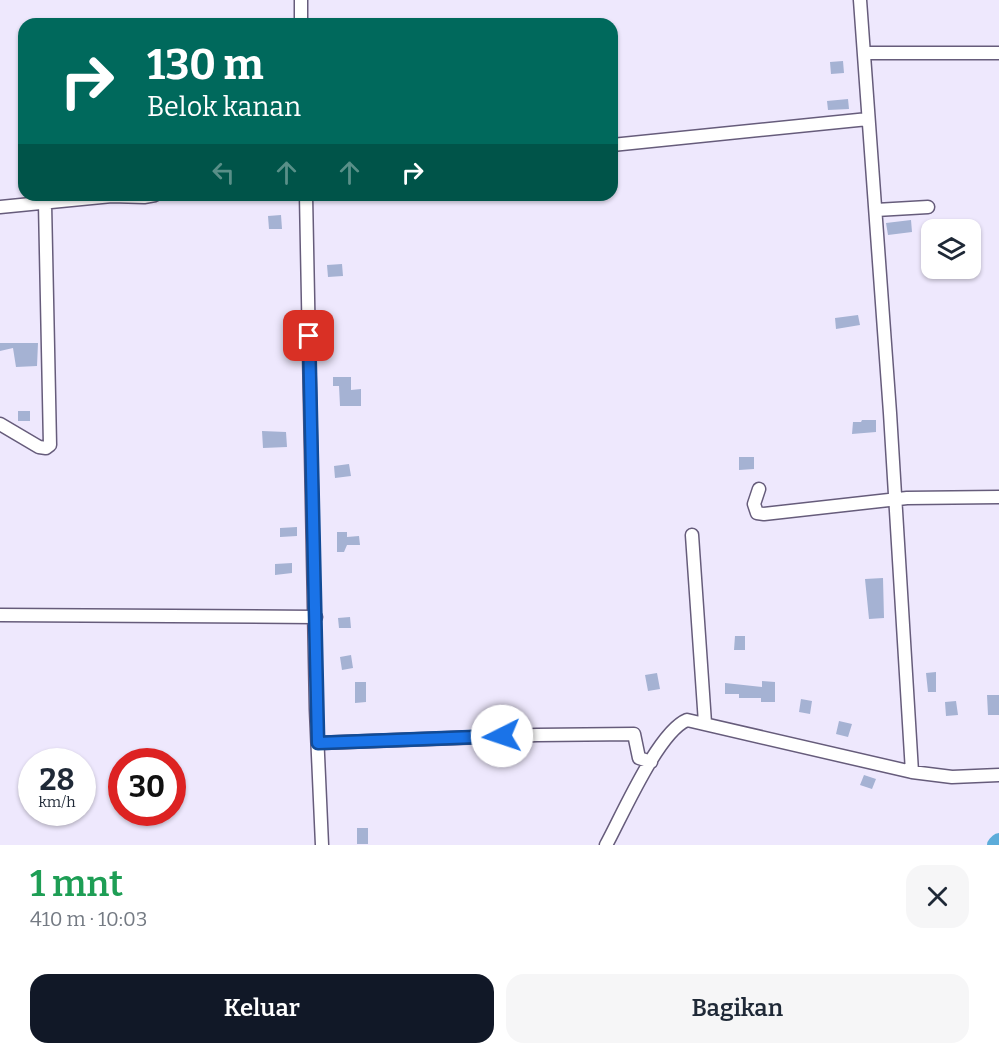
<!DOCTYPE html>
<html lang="id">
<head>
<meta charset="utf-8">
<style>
	:root { --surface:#fff; --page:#f6f6f7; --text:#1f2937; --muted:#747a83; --accent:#111827 }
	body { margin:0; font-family:Bitter,serif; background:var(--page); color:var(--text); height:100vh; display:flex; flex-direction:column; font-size:22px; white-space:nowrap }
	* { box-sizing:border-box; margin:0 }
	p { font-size:20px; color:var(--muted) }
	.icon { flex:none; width:33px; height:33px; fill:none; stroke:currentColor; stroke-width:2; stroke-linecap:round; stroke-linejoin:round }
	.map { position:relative; height:845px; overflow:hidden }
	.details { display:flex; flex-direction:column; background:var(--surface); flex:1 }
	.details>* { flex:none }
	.top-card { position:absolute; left:18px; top:18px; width:600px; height:183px; border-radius:18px; box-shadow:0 2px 4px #0004; background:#00695c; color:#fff; overflow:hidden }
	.fabs { position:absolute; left:921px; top:219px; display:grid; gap:12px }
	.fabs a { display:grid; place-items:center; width:60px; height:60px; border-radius:12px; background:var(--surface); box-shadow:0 2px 4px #0004; font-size:30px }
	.speed { position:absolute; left:18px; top:748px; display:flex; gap:12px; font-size:30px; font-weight:700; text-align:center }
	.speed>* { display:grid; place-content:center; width:78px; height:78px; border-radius:50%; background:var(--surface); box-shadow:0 2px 4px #0004; line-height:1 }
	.speed small { font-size:15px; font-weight:400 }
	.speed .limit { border:9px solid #d22; background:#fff; color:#111 }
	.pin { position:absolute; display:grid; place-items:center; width:51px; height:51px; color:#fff; margin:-26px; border-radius:12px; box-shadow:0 3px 9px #0006 }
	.me { position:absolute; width:66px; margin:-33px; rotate:266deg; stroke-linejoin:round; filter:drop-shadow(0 0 4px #0008) }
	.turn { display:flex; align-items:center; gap:21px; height:126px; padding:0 30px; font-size:27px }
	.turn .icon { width:78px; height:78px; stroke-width:2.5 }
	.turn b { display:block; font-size:42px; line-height:51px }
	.lanes { display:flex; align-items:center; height:57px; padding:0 30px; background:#0003; justify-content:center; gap:30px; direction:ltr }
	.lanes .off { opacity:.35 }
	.round { display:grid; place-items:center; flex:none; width:63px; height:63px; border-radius:18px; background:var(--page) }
	.head { display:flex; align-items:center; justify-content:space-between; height:102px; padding:0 30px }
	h1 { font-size:36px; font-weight:600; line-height:45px; color:#1e9e55 }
	.action { display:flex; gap:12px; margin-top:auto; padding:12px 30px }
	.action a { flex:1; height:69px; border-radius:18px; background:var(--accent); color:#fff; font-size:24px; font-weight:600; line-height:69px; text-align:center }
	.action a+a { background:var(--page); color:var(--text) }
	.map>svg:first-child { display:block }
</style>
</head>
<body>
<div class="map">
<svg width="999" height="845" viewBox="0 0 999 845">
	<rect width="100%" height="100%" fill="#eee8fd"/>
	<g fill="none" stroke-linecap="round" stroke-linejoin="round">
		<path stroke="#5cacda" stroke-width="18" d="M 996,845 L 999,842"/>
	</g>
	<path fill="#a5b2d3" d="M 843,61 L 844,73 L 831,74 L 830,62 Z
		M 848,99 L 849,109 L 828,110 L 827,101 Z
		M 281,215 L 282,229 L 269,229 L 268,216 Z
		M 911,220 L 912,232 L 888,235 L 886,223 Z
		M 342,264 L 343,276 L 328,277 L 327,265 Z
		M 858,315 L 860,325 L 836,329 L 835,318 Z
		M 0,343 L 38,343 L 37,366 L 16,367 L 13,348 L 0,351 Z
		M 333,377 L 351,377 L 351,390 L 361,389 L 361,406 L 340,406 L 339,386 L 333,386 Z
		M 18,411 L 30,411 L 30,421 L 18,421 Z
		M 862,420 L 876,420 L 876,432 L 852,434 L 853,422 L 861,422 Z
		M 262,431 L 286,432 L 287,447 L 263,448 Z
		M 739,457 L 754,457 L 754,469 L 739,470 Z
		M 349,464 L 351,476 L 335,478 L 334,466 Z
		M 297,527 L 297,536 L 280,537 L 280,528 Z
		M 337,532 L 347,532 L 347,537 L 359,536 L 360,545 L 347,545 L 344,552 L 337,552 Z
		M 292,563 L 292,573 L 275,575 L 275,564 Z
		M 883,578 L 884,618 L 869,619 L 865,579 Z
		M 350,617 L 351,628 L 339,628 L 338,618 Z
		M 735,636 L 745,636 L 745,650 L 734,650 Z
		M 351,655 L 353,668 L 342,670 L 340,657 Z
		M 936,672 L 936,692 L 928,692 L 926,673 Z
		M 657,673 L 660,689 L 648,691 L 645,675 Z
		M 762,681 L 775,682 L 775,702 L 761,702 L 761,698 L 739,698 L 739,694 L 725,694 L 725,683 L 762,687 Z
		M 355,682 L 366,682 L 366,702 L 355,703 Z
		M 987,695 L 999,695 L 999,715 L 988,715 Z
		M 801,699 L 812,701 L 810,714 L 799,712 Z
		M 956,701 L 958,715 L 946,716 L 945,702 Z
		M 839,721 L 852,724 L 848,737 L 836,734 Z
		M 864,775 L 876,779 L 872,789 L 860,785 Z
		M 357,828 L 368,828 L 368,844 L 357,844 Z"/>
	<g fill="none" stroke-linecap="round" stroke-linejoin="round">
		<g stroke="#665c7b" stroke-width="15">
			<path id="minor" d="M 301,0 L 301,24
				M 860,0 L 890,413 L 912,772
				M 864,53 L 999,53
				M 612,145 L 868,119
				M 306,195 L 316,710 L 322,845
				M 0,207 L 112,196 L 144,197 L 155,195
				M 876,210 L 928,207
				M 0,424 L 39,447 L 46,448 L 50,445 L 45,203
				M 759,489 L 754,504 L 757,513 L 764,514 L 907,498 L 999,497
				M 692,535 L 705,723
				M 0,615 L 316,617
				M 318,743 L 537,735 L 634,734 L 639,758 L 651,762
				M 606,845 C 622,816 658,732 687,720 L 912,772 L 952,777 L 999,775"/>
		</g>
		<use href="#minor" stroke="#fff" stroke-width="12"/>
	</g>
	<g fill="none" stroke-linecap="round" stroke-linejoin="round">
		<g stroke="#114b97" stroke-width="15">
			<path id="route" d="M 309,336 L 318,743 L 502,736"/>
		</g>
		<use href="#route" stroke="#1a73e8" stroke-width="10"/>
	</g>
</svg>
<div class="fabs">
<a><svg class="icon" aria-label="layers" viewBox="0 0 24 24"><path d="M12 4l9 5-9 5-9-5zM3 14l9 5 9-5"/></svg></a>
</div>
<div class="speed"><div>28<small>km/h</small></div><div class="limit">30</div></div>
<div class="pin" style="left:309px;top:336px;background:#d93025"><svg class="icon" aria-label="arrive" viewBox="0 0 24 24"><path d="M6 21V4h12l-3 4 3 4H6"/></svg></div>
<svg class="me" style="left:502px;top:736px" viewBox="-20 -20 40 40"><circle r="19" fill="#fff"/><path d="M0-13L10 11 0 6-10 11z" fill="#1a73e8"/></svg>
<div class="top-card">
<div class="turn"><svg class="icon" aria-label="right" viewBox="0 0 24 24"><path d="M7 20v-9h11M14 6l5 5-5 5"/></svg><div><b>130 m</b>Belok kanan</div></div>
<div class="lanes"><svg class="icon off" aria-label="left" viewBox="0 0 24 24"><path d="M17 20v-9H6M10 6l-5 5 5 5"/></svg><svg class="icon off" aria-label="ahead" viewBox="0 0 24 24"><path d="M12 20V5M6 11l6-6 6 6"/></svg><svg class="icon off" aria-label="ahead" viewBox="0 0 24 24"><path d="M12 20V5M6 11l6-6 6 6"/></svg><svg class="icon" aria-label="right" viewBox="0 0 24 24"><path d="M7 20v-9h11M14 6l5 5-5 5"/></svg></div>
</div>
</div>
<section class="details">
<div class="head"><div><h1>1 mnt</h1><p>410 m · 10:03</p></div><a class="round"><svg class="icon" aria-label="close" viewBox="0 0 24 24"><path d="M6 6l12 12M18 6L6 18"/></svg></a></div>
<div class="action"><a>Keluar</a><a>Bagikan</a></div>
</section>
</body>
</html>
